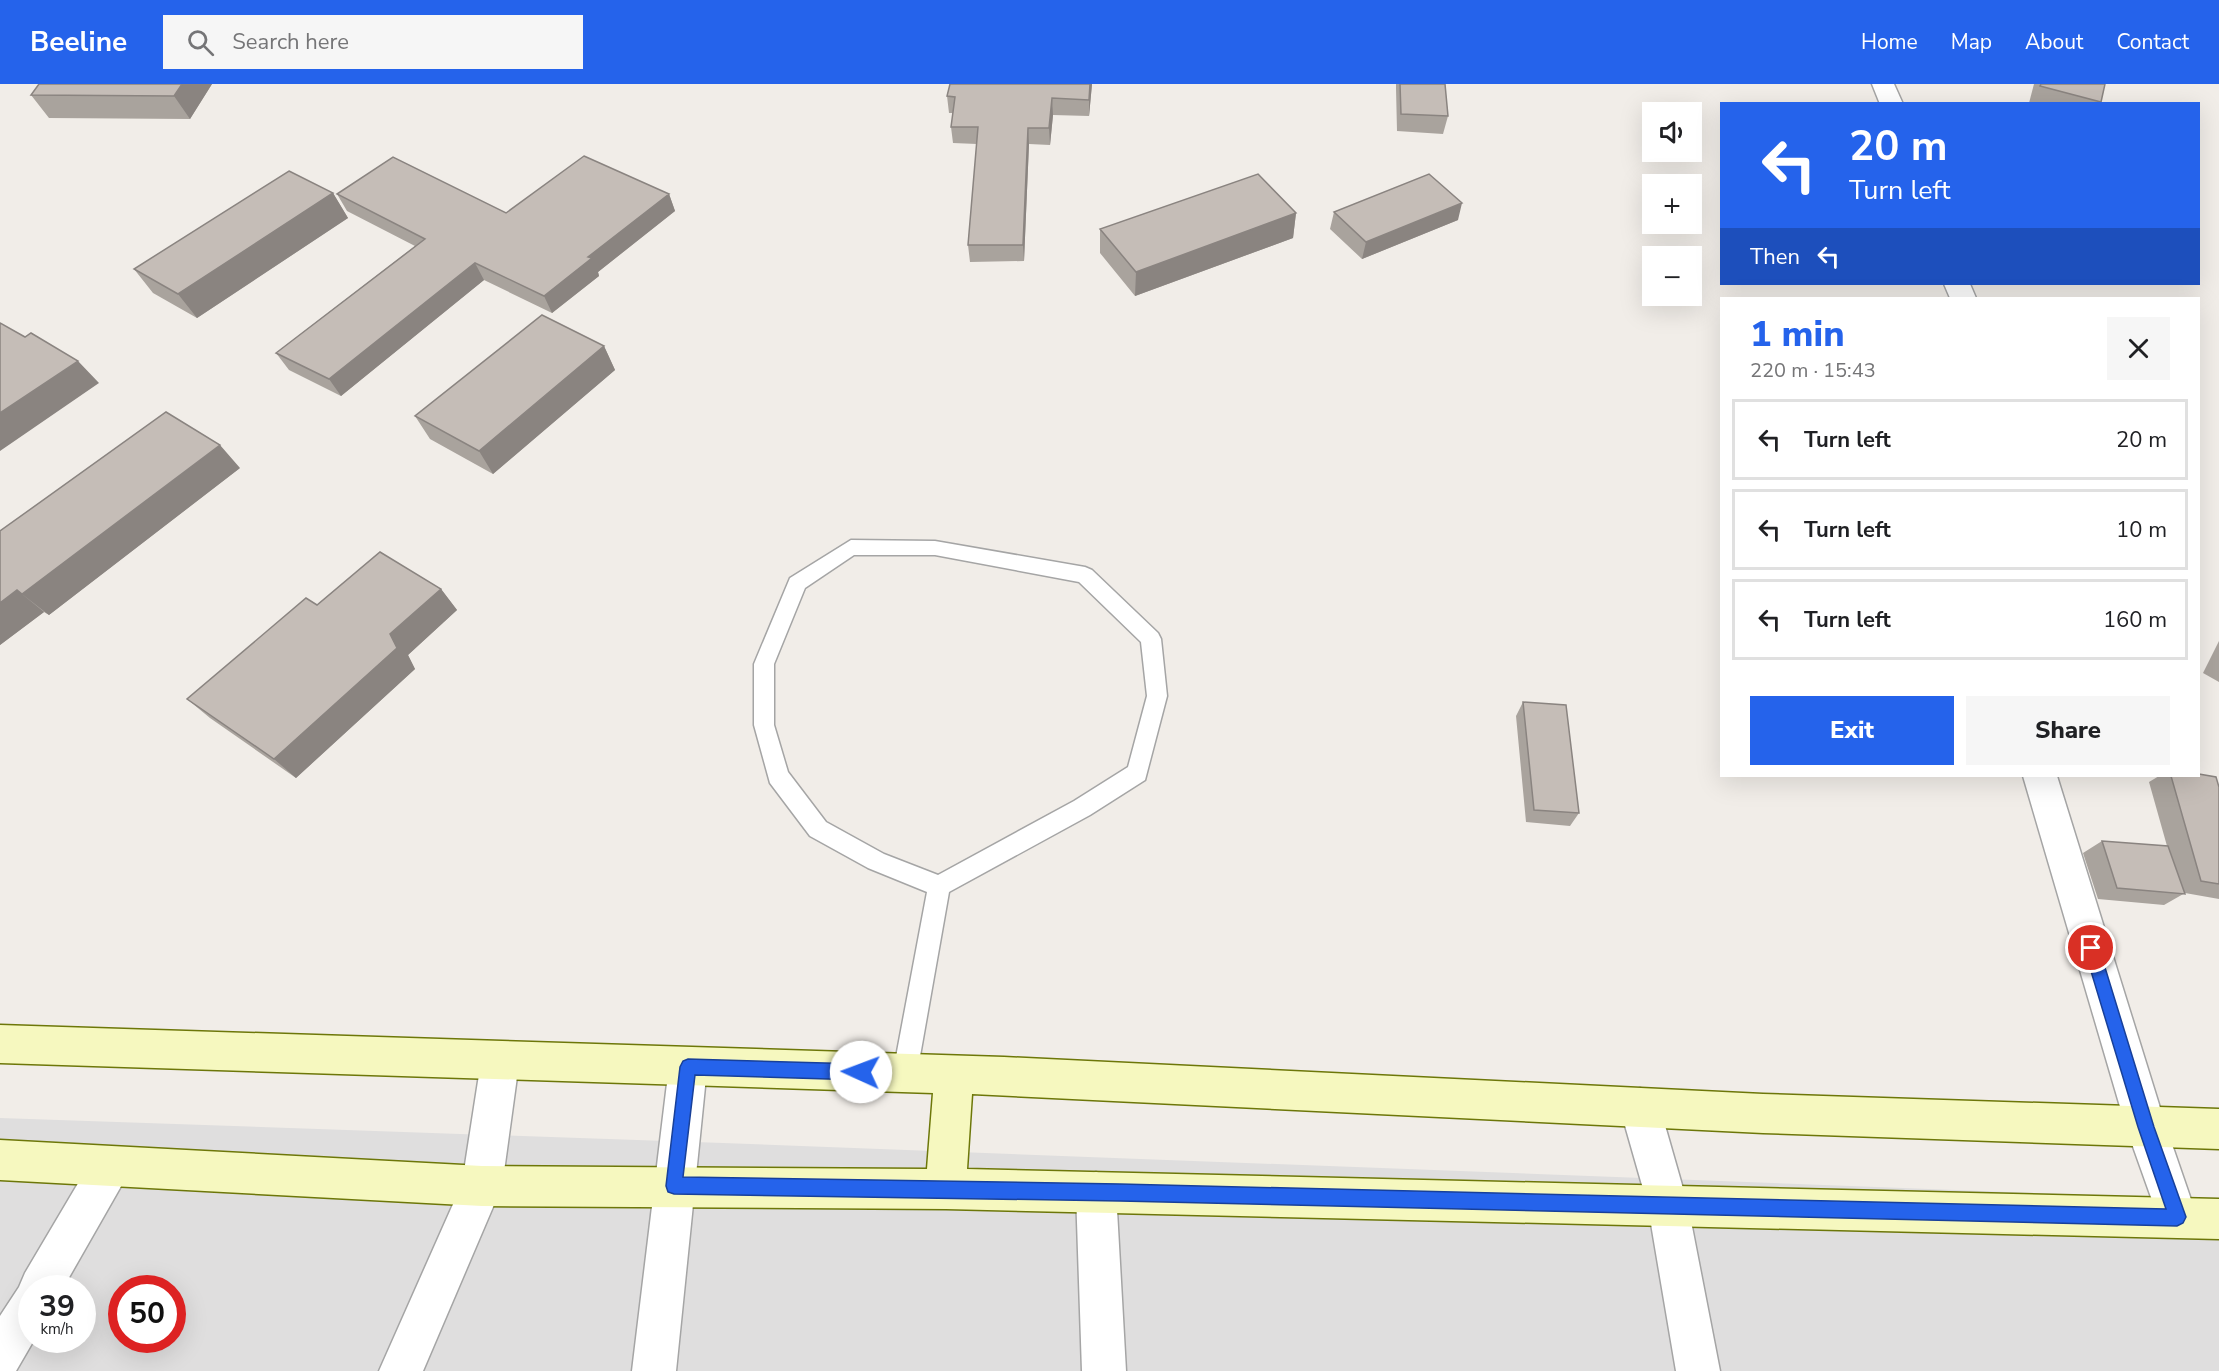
<!DOCTYPE html>
<html lang="en">
<head>
<meta charset="utf-8">
<style>
	:root { --surface:#fff; --page:#f6f6f6; --text:#202124; --muted:#757577; --line:#e0e0e0; --accent:#2563eb }
	body { margin:0; font-family:"Nunito Sans",sans-serif; background:var(--page); color:var(--text); height:100vh; display:flex; flex-direction:column; font-size:22px; white-space:nowrap }
	* { box-sizing:border-box; margin:0 }
	p { font-size:20px; color:var(--muted) }
	.icon { flex:none; width:33px; height:33px; fill:none; stroke:currentColor; stroke-width:2; stroke-linecap:round; stroke-linejoin:round }
	.map { position:relative; flex:1; overflow:hidden }
	.details { position:absolute; left:1720px; top:213px; width:480px; height:480px; display:flex; flex-direction:column; background:var(--surface); border-radius:0px; box-shadow:0 6px 24px #0002 }
	.details>* { flex:none }
	.top-card { position:absolute; left:1720px; top:18px; width:480px; height:183px; border-radius:0px; box-shadow:0 6px 24px #0002; background:#2563eb; color:#fff; overflow:hidden }
	.tools { position:absolute; left:1642px; top:18px; display:grid; gap:12px }
	.tools a { display:grid; place-items:center; width:60px; height:60px; border-radius:0px; background:var(--surface); box-shadow:0 6px 24px #0002; font-size:30px }
	.speed { position:absolute; left:18px; top:1191px; display:flex; gap:12px; font-size:30px; font-weight:700; text-align:center }
	.speed>* { display:grid; place-content:center; width:78px; height:78px; border-radius:50%; background:var(--surface); box-shadow:0 6px 24px #0002; line-height:1 }
	.speed small { font-size:15px; font-weight:400 }
	.speed .limit { border:9px solid #d22; background:#fff; color:#111 }
	.pin { position:absolute; display:grid; place-items:center; width:51px; height:51px; color:#fff; margin:-26px; border:3px solid #fff; border-radius:50%; box-shadow:0 2px 6px #0007 }
	.me { position:absolute; width:66px; margin:-33px; rotate:272deg; stroke-linejoin:round; filter:drop-shadow(0 0 4px #0008) }
	.turn { display:flex; align-items:center; gap:21px; height:126px; padding:0 30px; font-size:27px }
	.turn .icon { width:78px; height:78px; stroke-width:2.5 }
	.turn b { display:block; font-size:42px; line-height:51px }
	.then { display:flex; align-items:center; height:57px; padding:0 30px; background:#0003; gap:12px; font-size:22px }
	.round { display:grid; place-items:center; flex:none; width:63px; height:63px; border-radius:0px; background:var(--page) }
	.headline { display:flex; align-items:center; justify-content:space-between; height:102px; padding:0 30px }
	h1 { font-size:36px; font-weight:800; line-height:45px; color:var(--accent) }
	.action { display:flex; gap:12px; margin-top:auto; padding:12px 30px }
	.action a { flex:1; height:69px; border-radius:0px; background:var(--accent); color:#fff; font-size:24px; font-weight:800; line-height:69px; text-align:center }
	.action a+a { background:var(--page); color:var(--text) }
	ul { padding:0; list-style:none }
	li { display:flex; align-items:center; gap:18px; height:81px; margin:0 12px 9px; padding:0 18px; border:3px solid var(--line); border-radius:0px }
	li div { flex:1 }
	li b { display:block; font-size:22px }
	li em { font-style:normal }
	header { display:flex; align-items:center; gap:36px; box-sizing:border-box; height:84px; padding:0 30px; background:var(--accent); color:#fff }
	header strong { font-size:28px }
	nav { display:flex; gap:33px; margin-inline-start:auto; font-size:21px }
	.search { width:420px; height:54px; background:var(--page); display:flex; align-items:center; gap:15px; box-sizing:border-box; padding:0 21px; border-radius:0px; color:var(--muted); font-size:22px }
	.map>svg:first-child { display:block }
</style>
</head>
<body>
<header>
<strong>Beeline</strong>
<div class="search"><svg class="icon" aria-label="search" viewBox="0 0 24 24"><circle cx="10" cy="10" r="6"/><path d="M15 15l6 6"/></svg>Search here</div>
<nav><a>Home</a><a>Map</a><a>About</a><a>Contact</a></nav>
</header>
<div class="map">
<svg width="2219" height="1287" viewBox="0 0 2219 1287">
	<rect width="100%" height="100%" fill="#f1ede8"/>
	<path fill="#dfdede" fill-rule="evenodd" d="M 0,1034 L 723,1059 L 2219,1116 L 2219,1287 L 0,1287 ZM 32,1204 L 82,1204 L 82,1256 L 32,1256 ZM 122,1204 L 172,1204 L 172,1256 L 122,1256 Z"/>
	<g fill="none" stroke-linecap="round" stroke-linejoin="round">
		<g stroke="#a5a5a5" stroke-width="3">
			<path id="lane" d="M 851,456 L 935,457 L 1085,483 L 1092,486 L 1158,549 L 1161,555 L 1167,612 L 1145,696 L 1090,731 L 949,808 L 917,989 L 914,998 L 905,1001 L 896,998 L 893,989 L 927,808 L 868,784 L 810,752 L 770,699 L 754,641 L 754,580 L 790,494 ZM 854,471 L 935,471 L 1079,498 L 1141,558 L 1147,612 L 1128,683 L 1074,717 L 938,791 L 884,770 L 826,738 L 788,688 L 774,641 L 774,580 L 805,504 Z"/>
		</g>
		<g stroke="#a5a5a5" stroke-width="3">
			<path id="street" d="M 1872,0 L 1894,0 L 1903,20 L 1880,20 Z
				M 1944,200 L 1970,200 L 1976,214 L 1950,214 Z
				M 2023,692 L 2057,692 L 2166,1043 L 2197,1133 L 2191,1147 L 2177,1153 L 2163,1147 L 2126,1043 Z
				M 500,959 L 514,964 L 519,978 L 502,1102 L 423,1287 L 379,1287 L 462,1100 L 481,978 L 486,964 Z
				M 688,964 L 702,969 L 707,983 L 676,1287 L 632,1287 L 669,983 L 674,969 Z
				M 1640,1004 L 1654,1010 L 1660,1024 L 1688,1122 L 1720,1287 L 1676,1287 L 1648,1122 L 1620,1024 L 1626,1010 Z
				M 110,1063 L 124,1069 L 130,1083 L 124,1097 L 63,1204 L 32,1204 L 32,1256 L 34,1256 L 16,1287 L 0,1287 L 0,1232 L 19,1203 L 25,1189 L 96,1069 Z
				M 1096,1088 L 1110,1094 L 1116,1108 L 1126,1287 L 1082,1287 L 1076,1108 L 1082,1094 Z"/>
		</g>
		<g stroke="#6d7709" stroke-width="3">
			<path id="secondary" d="M 0,941 L 1004,973 L 1763,1010 L 2219,1025 L 2219,1065 L 1763,1049 L 972,1010 L 967,1085 L 2219,1115 L 2219,1155 L 946,1125 L 482,1122 L 0,1096 L 0,1056 L 482,1082 L 927,1085 L 933,1009 L 0,979 Z"/>
		</g>
		<use href="#lane" fill="#fff" fill-rule="evenodd"/>
		<use href="#street" fill="#fff" fill-rule="evenodd"/>
		<use href="#secondary" fill="#f6f8bf" fill-rule="evenodd"/>
	</g>
	<path fill="#a9a39d" d="M 212,0 L 190,35 L 49,34 L 31,11 Z
		M 950,0 L 1092,0 L 1089,32 L 1053,31 L 1050,61 L 1029,60 L 1024,177 L 970,178 L 968,161 L 977,60 L 953,59 L 951,43 L 953,29 L 949,29 L 947,12 Z
		M 1396,0 L 1445,0 L 1448,32 L 1443,50 L 1397,47 L 1396,4 Z
		M 2034,0 L 2105,0 L 2101,18 L 2100,20 L 2030,20 L 2029,19 Z
		M 333,109 L 348,134 L 197,234 L 153,209 L 134,185 Z
		M 337,110 L 506,129 L 669,110 L 675,127 L 598,188 L 599,192 L 552,229 L 484,196 L 341,312 L 289,286 L 276,269 L 415,162 L 347,127 Z
		M 1334,128 L 1458,136 L 1362,175 L 1330,145 Z
		M 1296,129 L 1293,154 L 1135,212 L 1100,169 L 1100,145 Z
		M 604,262 L 615,286 L 493,390 L 430,355 L 415,332 Z
		M 240,384 L 49,531 L 44,528 L 0,561 L 0,447 Z
		M 441,505 L 457,526 L 408,571 L 415,585 L 296,694 L 210,634 L 187,615 L 317,521 Z
		M 2219,557 L 2219,598 L 2203,589 Z
		M 1523,618 L 1579,729 L 1570,742 L 1526,738 L 1516,632 Z
		M 2159,692 L 2199,692 L 2219,703 L 2219,815 L 2185,809 L 2164,821 L 2098,815 L 2083,769 L 2102,757 L 2167,762 L 2149,698 Z"/>
	<path fill="#8a8480" d="M 182,0 L 212,0 L 190,35 L 174,12 Z
		M 1090,0 L 1092,0 L 1089,32 L 1089,16 Z
		M 1052,14 L 1053,31 L 1050,61 L 1049,44 Z
		M 1028,44 L 1029,60 L 1024,177 L 1023,161 Z
		M 333,109 L 348,134 L 197,234 L 178,210 Z
		M 669,110 L 675,127 L 598,188 L 599,192 L 552,229 L 544,212 L 588,173 Z
		M 1462,119 L 1458,136 L 1362,175 L 1366,158 Z
		M 1296,129 L 1293,154 L 1135,212 L 1136,188 Z
		M 475,179 L 484,196 L 341,312 L 329,295 Z
		M 604,262 L 615,286 L 493,390 L 479,367 Z
		M 78,277 L 99,299 L 0,367 L 0,329 Z
		M 220,361 L 240,384 L 49,531 L 22,510 Z
		M 441,505 L 457,526 L 408,571 L 415,585 L 296,694 L 274,675 L 390,550 Z
		M 17,506 L 44,528 L 0,561 L 0,519 Z"/>
	<path fill="#c5bdb7" stroke="#8a8480" stroke-width="1.5" d="M 39,0 L 182,0 L 174,12 L 31,11 Z
		M 950,0 L 1090,0 L 1089,16 L 1052,14 L 1049,44 L 1028,44 L 1023,161 L 968,161 L 978,43 L 951,43 L 955,13 L 947,12 Z
		M 1400,0 L 1445,0 L 1448,32 L 1401,30 Z
		M 2041,0 L 2105,0 L 2101,18 L 2040,2 Z
		M 584,72 L 669,110 L 588,173 L 592,174 L 544,212 L 475,179 L 329,295 L 276,269 L 425,155 L 337,110 L 393,73 L 506,129 Z
		M 289,87 L 333,109 L 178,210 L 134,185 Z
		M 1258,90 L 1296,129 L 1136,188 L 1100,145 Z
		M 1429,90 L 1462,119 L 1366,158 L 1334,128 Z
		M 542,231 L 604,262 L 479,367 L 415,332 Z
		M 0,239 L 25,253 L 31,249 L 78,277 L 0,329 Z
		M 166,328 L 220,361 L 22,510 L 17,506 L 0,519 L 0,447 Z
		M 380,468 L 441,505 L 390,550 L 397,564 L 274,675 L 187,615 L 306,514 L 317,521 Z
		M 1523,618 L 1566,621 L 1579,729 L 1534,726 Z
		M 2199,690 L 2216,693 L 2219,703 L 2219,800 L 2201,797 L 2171,692 L 2199,692 Z
		M 2102,757 L 2168,762 L 2185,810 L 2117,804 Z"/>
	<path fill="#2563eb" stroke="#184099" stroke-width="1.5" d="M 2091,857 L 2097,859 L 2099,864 L 2154,1043 L 2186,1133 L 2183,1139 L 2177,1142 L 1120,1117 L 674,1110 L 668,1108 L 666,1102 L 680,983 L 683,977 L 688,975 L 861,980 L 867,983 L 869,988 L 867,994 L 861,996 L 695,991 L 683,1093 L 1120,1100 L 2166,1125 L 2138,1043 L 2084,864 L 2086,859 Z"/>
</svg>
<div class="tools">
<a><svg class="icon" aria-label="sound" viewBox="0 0 24 24"><path d="M4 9h4l5-4v14l-5-4H4zM17 9q2 3 0 6"/></svg></a>
<a>+</a>
<a>−</a>
</div>
<div class="speed"><div>39<small>km/h</small></div><div class="limit">50</div></div>
<div class="pin" style="left:2091px;top:864px;background:#d93025"><svg class="icon" aria-label="arrive" viewBox="0 0 24 24"><path d="M6 21V4h12l-3 4 3 4H6"/></svg></div>
<svg class="me" style="left:861px;top:988px" viewBox="-20 -20 40 40"><circle r="19" fill="#fff"/><path d="M0-13L10 11 0 6-10 11z" fill="#2563eb"/></svg>
<div class="top-card">
<div class="turn"><svg class="icon" aria-label="left" viewBox="0 0 24 24"><path d="M17 20v-9H6M10 6l-5 5 5 5"/></svg><div><b>20 m</b>Turn left</div></div>
<div class="then">Then<svg class="icon" aria-label="left" viewBox="0 0 24 24"><path d="M17 20v-9H6M10 6l-5 5 5 5"/></svg></div>
</div>
<section class="details">
<div class="headline"><div><h1>1 min</h1><p>220 m · 15:43</p></div><a class="round"><svg class="icon" aria-label="close" viewBox="0 0 24 24"><path d="M6 6l12 12M18 6L6 18"/></svg></a></div>
<ul>
<li><svg class="icon" aria-label="left" viewBox="0 0 24 24"><path d="M17 20v-9H6M10 6l-5 5 5 5"/></svg><div><b>Turn left</b></div><em>20 m</em></li>
<li><svg class="icon" aria-label="left" viewBox="0 0 24 24"><path d="M17 20v-9H6M10 6l-5 5 5 5"/></svg><div><b>Turn left</b></div><em>10 m</em></li>
<li><svg class="icon" aria-label="left" viewBox="0 0 24 24"><path d="M17 20v-9H6M10 6l-5 5 5 5"/></svg><div><b>Turn left</b></div><em>160 m</em></li>
</ul>
<div class="action"><a>Exit</a><a>Share</a></div>
</section>
</div>
</body>
</html>
